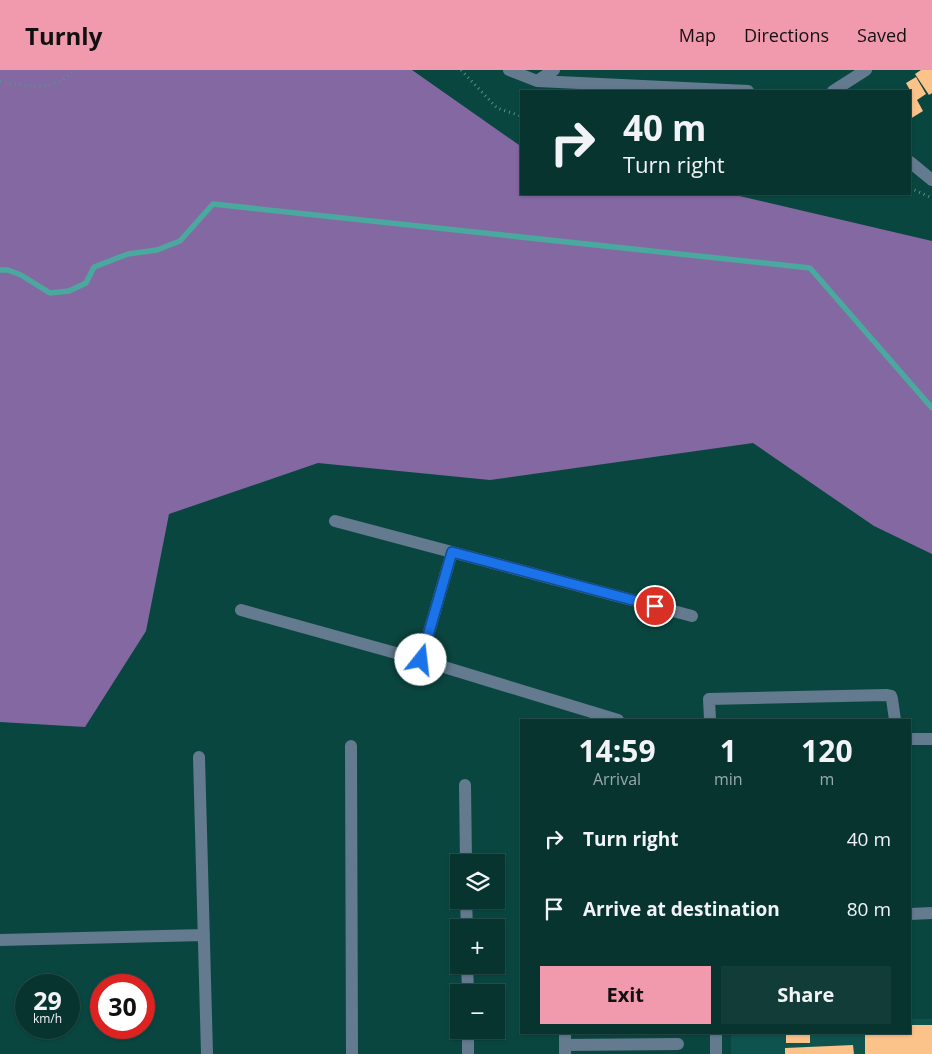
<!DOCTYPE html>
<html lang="en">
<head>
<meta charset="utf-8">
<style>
	:root { --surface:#083430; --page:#113c38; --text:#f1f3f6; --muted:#98aaab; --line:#294f4c; --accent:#f29aad }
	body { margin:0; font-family:"Open Sans",sans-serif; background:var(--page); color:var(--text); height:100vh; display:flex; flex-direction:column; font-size:19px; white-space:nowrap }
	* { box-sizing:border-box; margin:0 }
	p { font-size:16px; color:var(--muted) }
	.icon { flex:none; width:28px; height:28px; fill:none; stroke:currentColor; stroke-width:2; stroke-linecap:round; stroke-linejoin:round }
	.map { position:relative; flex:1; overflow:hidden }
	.drawer { position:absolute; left:520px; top:649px; width:391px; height:315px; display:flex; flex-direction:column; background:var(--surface); border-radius:0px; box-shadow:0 1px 4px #0004,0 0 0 1px var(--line) }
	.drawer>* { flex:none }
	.hud { position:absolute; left:520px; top:20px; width:391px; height:105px; border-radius:0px; box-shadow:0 1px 4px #0004,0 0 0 1px var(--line); background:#083430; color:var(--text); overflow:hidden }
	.controls { position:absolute; left:450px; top:784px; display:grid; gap:10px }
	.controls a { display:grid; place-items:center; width:55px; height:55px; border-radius:0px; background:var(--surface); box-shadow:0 1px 4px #0004,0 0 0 1px var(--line); font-size:25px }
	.speed { position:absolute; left:15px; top:904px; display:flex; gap:10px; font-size:25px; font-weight:700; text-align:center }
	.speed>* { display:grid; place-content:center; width:65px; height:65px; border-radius:50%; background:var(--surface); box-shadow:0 1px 4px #0004,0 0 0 1px var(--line); line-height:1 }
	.speed small { font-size:12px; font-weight:400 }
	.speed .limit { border:8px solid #d22; background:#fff; color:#111 }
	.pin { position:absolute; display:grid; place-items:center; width:42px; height:42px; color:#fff; margin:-21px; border:2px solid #fff; border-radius:50%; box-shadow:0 1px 5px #0007 }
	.me { position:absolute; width:55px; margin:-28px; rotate:16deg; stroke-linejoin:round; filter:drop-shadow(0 0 4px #0008) }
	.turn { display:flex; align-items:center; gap:18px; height:105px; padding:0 20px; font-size:22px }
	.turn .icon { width:65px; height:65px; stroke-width:2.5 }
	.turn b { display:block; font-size:35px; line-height:42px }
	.eta { display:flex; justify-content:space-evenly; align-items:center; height:85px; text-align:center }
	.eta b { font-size:30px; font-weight:700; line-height:35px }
	.action { display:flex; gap:10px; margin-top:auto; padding:10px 20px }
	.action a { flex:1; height:58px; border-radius:0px; background:var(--accent); color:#111; font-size:20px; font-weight:700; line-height:58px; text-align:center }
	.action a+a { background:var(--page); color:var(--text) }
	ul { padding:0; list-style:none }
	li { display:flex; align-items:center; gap:15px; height:70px; padding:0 20px }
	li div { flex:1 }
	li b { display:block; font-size:19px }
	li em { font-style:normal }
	header { display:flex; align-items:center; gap:30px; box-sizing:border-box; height:70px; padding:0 25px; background:var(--accent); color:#111 }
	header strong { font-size:24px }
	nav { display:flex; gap:28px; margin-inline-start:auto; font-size:18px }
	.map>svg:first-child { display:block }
</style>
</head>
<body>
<header>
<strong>Turnly</strong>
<nav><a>Map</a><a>Directions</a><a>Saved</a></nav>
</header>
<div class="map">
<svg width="932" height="984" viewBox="0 0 932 984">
	<rect width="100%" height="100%" fill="#0a4640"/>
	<path fill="#0e534d" d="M 910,949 L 932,949 L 932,984 L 731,984 L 731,963 L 910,962 Z"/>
	<path fill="#8468a2" d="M 0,0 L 412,0 L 519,75 L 521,75 L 521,124 L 731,124 L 932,171 L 932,484 L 874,456 L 753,373 L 490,410 L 318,393 L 169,444 L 146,561 L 85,657 L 0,652 Z"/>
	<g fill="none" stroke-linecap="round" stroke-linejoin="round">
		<path stroke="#4ba89f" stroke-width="5.5" d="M 0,200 L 8,200 L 21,205 L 50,223 L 69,221 L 86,213 L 94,197 L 128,184 L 157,180 L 180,171 L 213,134 L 810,198 L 932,338"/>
	</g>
	<path fill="#fbc28a" d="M 921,0 L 932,0 L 932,23 L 929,25 L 915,4 Z
		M 916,7 L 926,24 L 917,30 L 923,41 L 910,49 L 910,22 L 911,22 L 906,13 Z
		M 910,955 L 932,955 L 932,984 L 865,984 L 865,962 L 910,962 Z
		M 786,962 L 810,962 L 810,973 L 786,973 Z
		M 853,975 L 854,984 L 785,984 L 785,978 Z"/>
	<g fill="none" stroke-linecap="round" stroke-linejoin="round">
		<path stroke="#5a918a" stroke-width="3" stroke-dasharray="1 4" stroke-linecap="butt" d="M 461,0 L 497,38 L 521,46
			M 0,11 C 31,17 49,22 76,0
			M 910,118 L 932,128"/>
		<path stroke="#637a8f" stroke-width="12" d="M 509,0 L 537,11 L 748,21
			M 537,11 L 554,0
			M 833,21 L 866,0
			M 910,92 L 932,110
			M 335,451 L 692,546
			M 241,540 L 421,590 L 618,650
			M 421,590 L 452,482
			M 710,650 L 709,629 L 886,625 L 891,626 L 892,629 L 895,650
			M 910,669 L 932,669
			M 351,676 L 352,984
			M 199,687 L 207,984
			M 465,715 L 466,792
			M 466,830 L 467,858
			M 910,844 L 932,843
			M 0,870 L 204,865
			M 467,895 L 468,922
			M 468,960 L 468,984
			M 565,962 L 565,984
			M 565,975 L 678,974
			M 716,984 L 716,962"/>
	</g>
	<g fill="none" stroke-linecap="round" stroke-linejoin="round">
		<g stroke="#114b97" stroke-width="12">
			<path id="route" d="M 421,590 L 452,482 L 655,536"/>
		</g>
		<use href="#route" stroke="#1a73e8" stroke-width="9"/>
	</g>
</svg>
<div class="controls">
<a><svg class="icon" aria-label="layers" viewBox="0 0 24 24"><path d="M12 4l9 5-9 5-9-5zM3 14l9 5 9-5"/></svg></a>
<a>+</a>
<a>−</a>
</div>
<div class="speed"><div>29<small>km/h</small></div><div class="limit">30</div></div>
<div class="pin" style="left:655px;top:536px;background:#d93025"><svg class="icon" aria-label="arrive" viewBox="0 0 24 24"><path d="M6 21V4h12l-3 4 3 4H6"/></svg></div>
<svg class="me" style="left:421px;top:590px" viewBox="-20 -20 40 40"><circle r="19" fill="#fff"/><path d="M0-13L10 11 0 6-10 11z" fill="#1a73e8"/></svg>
<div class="hud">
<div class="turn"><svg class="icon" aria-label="right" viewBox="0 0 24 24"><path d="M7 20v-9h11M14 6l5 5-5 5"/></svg><div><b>40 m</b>Turn right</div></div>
</div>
<section class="drawer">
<div class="eta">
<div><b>14:59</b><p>Arrival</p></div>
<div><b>1</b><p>min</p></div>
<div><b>120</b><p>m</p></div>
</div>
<ul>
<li><svg class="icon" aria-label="right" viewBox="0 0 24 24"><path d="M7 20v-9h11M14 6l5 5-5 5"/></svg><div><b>Turn right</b></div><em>40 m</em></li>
<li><svg class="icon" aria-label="arrive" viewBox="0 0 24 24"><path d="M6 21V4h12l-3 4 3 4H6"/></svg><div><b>Arrive at destination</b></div><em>80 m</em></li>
</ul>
<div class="action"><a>Exit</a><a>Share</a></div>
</section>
</div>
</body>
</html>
